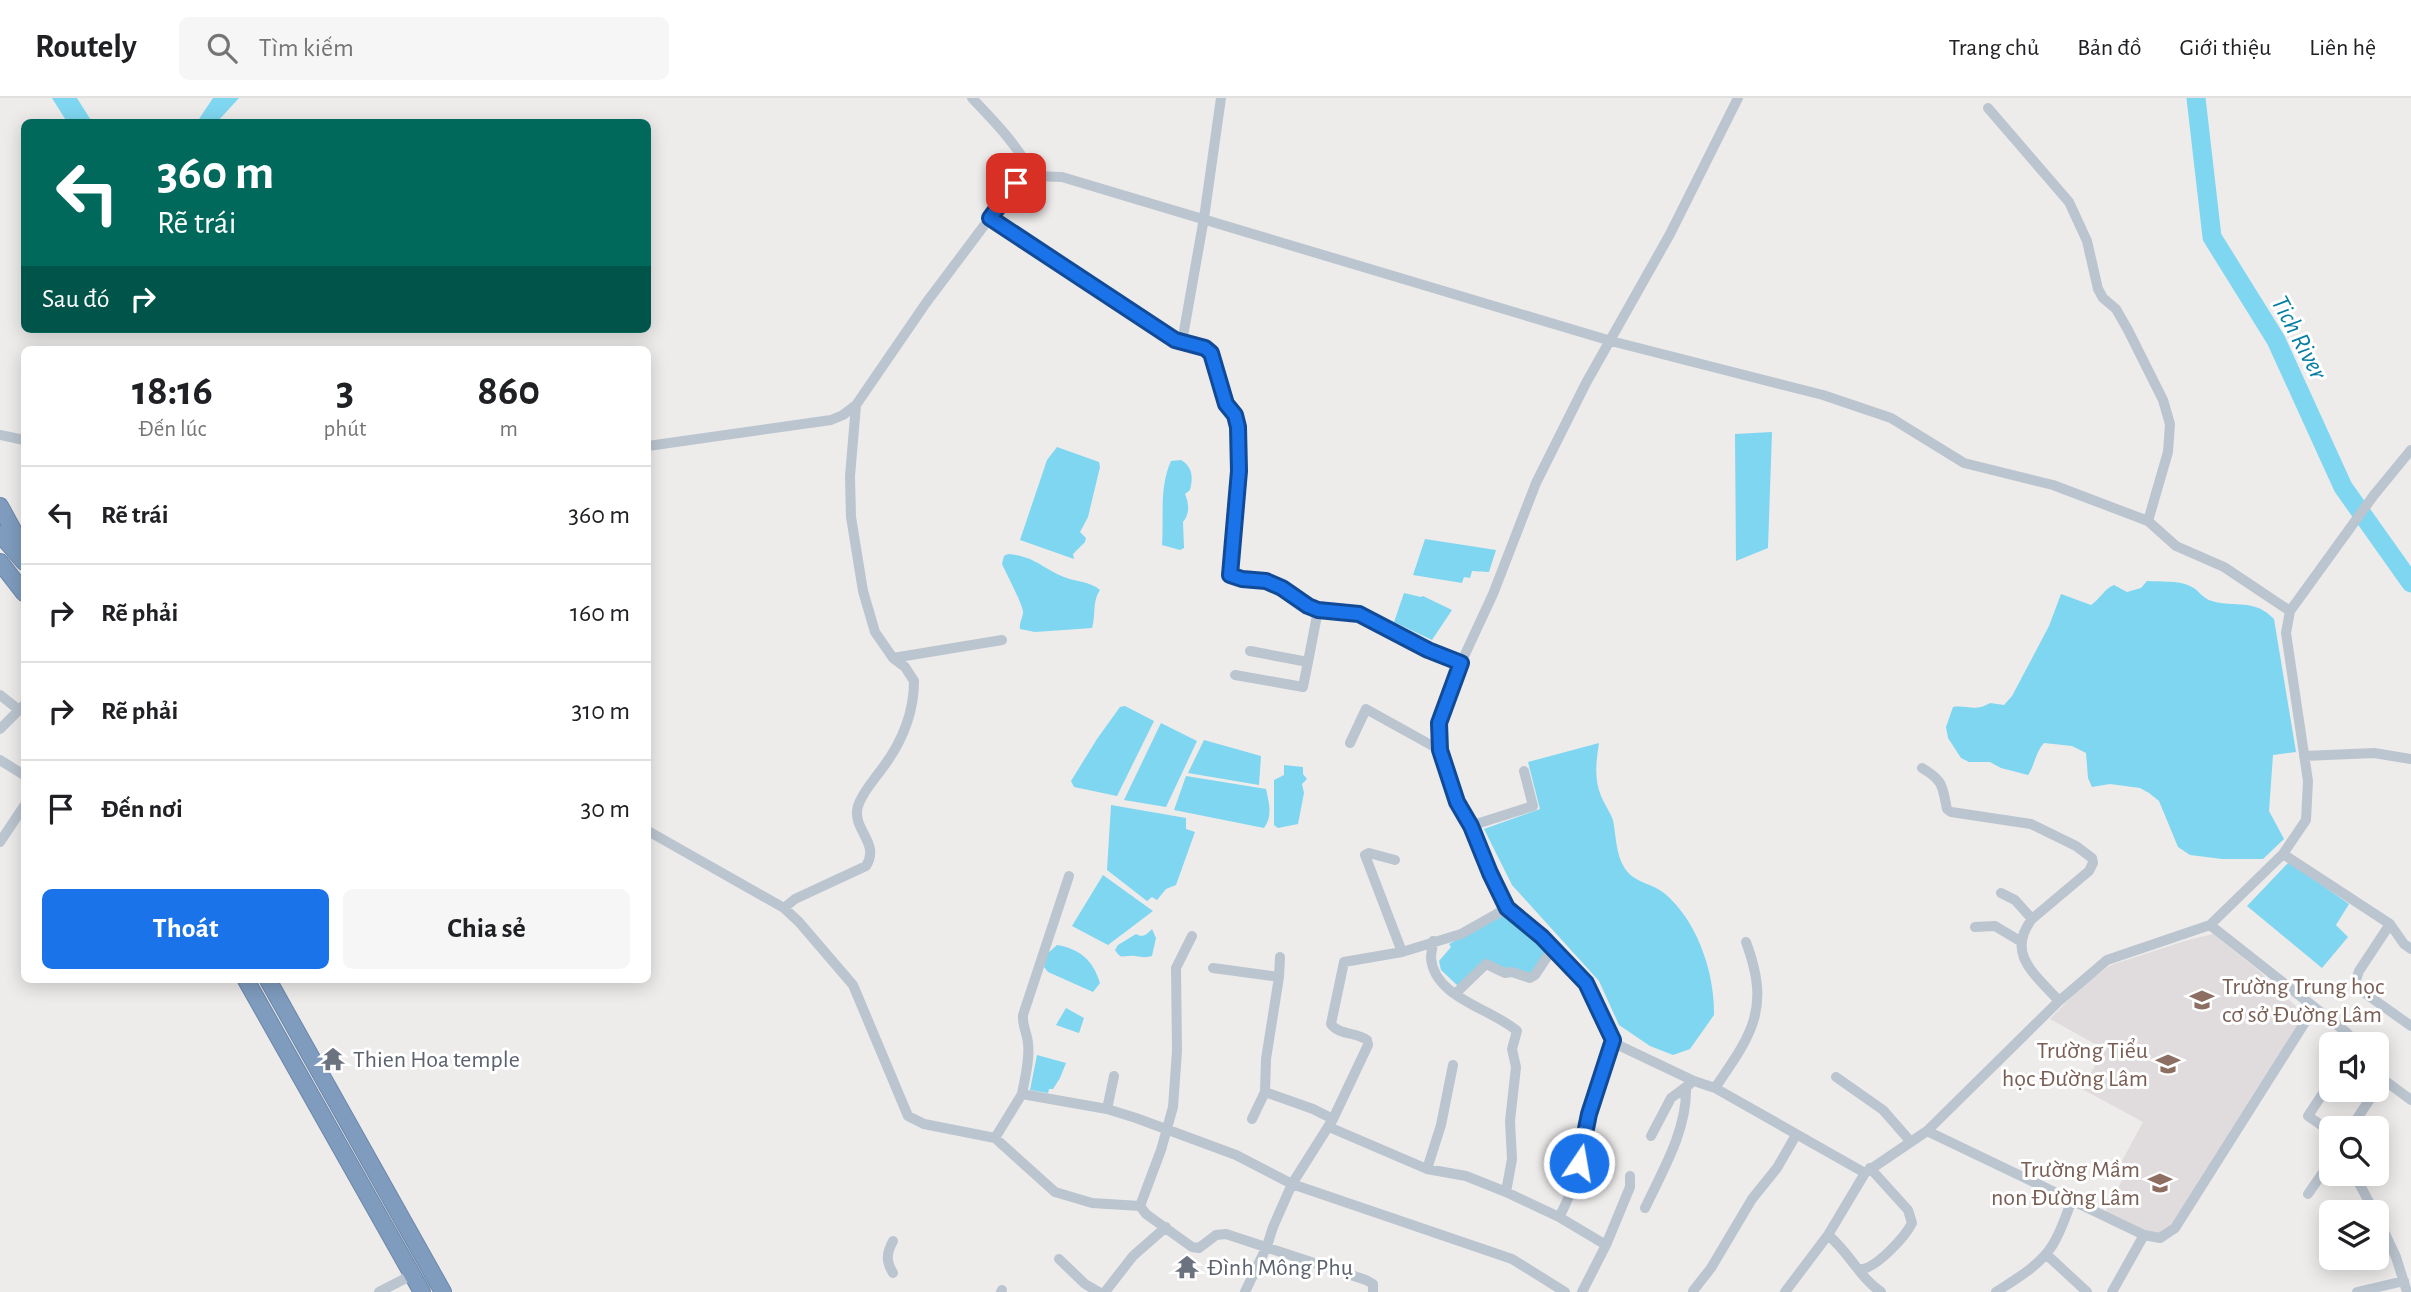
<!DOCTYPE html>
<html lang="vi">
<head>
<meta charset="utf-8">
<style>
	:root { --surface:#fff; --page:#f6f6f6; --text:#202124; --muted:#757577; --line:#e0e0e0; --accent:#1a73e8 }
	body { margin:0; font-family:"Alegreya Sans",sans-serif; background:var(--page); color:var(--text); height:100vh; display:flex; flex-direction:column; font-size:26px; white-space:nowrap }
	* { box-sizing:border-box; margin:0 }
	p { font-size:23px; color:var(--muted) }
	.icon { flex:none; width:38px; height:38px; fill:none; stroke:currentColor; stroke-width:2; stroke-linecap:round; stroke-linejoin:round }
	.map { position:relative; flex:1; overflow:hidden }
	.panel { position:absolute; left:21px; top:248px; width:630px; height:637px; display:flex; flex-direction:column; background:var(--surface); border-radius:10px; box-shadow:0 4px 18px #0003 }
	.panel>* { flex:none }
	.hud { position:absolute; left:21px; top:21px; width:630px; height:214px; border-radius:10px; box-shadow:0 4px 18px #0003; background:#00695c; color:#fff; overflow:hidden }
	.fabs { position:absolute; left:2319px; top:934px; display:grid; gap:14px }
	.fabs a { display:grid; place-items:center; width:70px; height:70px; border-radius:10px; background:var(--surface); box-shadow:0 4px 18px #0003; font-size:35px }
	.pin { position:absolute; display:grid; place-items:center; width:60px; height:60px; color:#fff; margin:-30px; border-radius:14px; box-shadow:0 4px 10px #0006 }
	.me { position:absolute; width:77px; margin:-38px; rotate:12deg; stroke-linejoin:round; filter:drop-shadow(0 0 5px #0008) }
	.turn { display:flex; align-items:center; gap:24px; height:147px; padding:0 21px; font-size:32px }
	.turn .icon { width:91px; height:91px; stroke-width:2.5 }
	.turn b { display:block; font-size:49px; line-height:60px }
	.then { display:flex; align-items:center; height:66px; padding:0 21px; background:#0003; gap:14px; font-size:26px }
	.eta { display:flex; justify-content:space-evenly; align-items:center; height:119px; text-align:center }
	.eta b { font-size:42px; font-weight:700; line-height:49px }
	.cta { display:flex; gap:14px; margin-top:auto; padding:14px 21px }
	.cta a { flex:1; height:80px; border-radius:10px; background:var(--accent); color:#fff; font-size:28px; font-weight:700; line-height:80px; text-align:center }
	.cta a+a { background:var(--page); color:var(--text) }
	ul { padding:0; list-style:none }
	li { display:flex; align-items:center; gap:21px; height:98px; padding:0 21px; border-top:2px solid var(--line) }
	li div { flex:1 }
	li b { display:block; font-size:26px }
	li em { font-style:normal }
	header { display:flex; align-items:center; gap:42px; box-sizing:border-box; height:98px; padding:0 35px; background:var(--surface); border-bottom:2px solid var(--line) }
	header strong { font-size:33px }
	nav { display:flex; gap:38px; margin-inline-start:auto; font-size:24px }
	.search { width:490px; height:63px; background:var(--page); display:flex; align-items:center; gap:18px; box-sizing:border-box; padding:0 24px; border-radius:10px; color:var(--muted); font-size:26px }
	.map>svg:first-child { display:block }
</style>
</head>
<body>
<header>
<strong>Routely</strong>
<div class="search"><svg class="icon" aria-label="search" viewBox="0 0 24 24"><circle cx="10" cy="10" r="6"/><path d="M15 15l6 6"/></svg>Tìm kiếm</div>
<nav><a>Trang chủ</a><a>Bản đồ</a><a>Giới thiệu</a><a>Liên hệ</a></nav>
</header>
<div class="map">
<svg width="2411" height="1194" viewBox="0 0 2411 1194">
	<rect width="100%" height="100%" fill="#eeebeb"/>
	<path fill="#e0dcdd" d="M 2213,836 L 2260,874 L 2306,918 L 2165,1137 L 2152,1136 L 2105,1114 L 2124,1079 L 2116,1074 L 2143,1024 L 2082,991 L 2104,951 L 2050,921 L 2083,887 L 2111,867 L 2188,842 Z"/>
	<path fill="#7fd6f0" d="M 52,0 L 77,0 L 92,24 L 67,24 Z
		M 213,0 L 239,0 L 217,24 L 192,24 L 199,21 Z
		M 1772,334 L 1768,450 L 1736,463 L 1735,336 Z
		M 1057,349 L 1099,364 L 1100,369 L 1088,419 L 1080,434 L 1086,440 L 1085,444 L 1073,456 L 1074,461 L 1020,442 L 1047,362 Z
		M 1181,362 C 1193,369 1193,380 1190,392 L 1185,396 C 1189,405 1190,416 1183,424 L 1184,450 L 1180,452 L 1162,447 C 1164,420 1159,389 1171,363 Z
		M 1425,441 L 1496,452 L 1489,474 L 1472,473 L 1470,480 L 1464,479 L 1462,485 L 1413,477 Z
		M 1008,456 C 1034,458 1042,470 1064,479 C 1077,484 1089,483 1100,492 C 1092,503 1096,517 1092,530 L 1035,534 L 1020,531 C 1019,524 1023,520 1023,514 C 1023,507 1006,475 1002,466 L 1004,458 Z
		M 2147,483 C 2160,484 2177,482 2190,488 C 2198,491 2203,501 2212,503 C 2236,510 2254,500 2274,521 L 2296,654 L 2273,657 L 2269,713 L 2284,741 L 2263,761 L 2222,761 L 2190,757 L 2178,749 L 2159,703 L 2149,695 L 2140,690 L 2110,686 L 2092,689 L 2088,680 L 2086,655 L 2072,648 L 2044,645 C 2035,655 2035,667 2028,677 L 2001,670 L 1990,664 L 1969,664 L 1961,660 L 1948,640 L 1946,629 L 1953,609 C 1968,607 1975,614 1990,605 L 2004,607 L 2012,598 L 2049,528 L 2061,496 L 2091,507 C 2100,501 2105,490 2114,487 L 2127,494 L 2141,490 Z
		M 1404,495 L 1421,499 L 1423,498 L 1452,512 L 1432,542 L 1394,524 Z
		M 1125,608 L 1154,623 L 1117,698 L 1074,689 L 1071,683 L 1097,641 L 1120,609 Z
		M 1161,625 L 1197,643 L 1166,709 L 1124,702 Z
		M 1204,642 L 1261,658 L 1259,687 L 1188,675 Z
		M 1599,645 C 1596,664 1594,681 1601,698 C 1605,707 1610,714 1613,722 C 1616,738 1616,756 1624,769 C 1633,785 1652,785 1664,795 C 1697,822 1715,875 1714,917 L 1690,951 L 1673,957 L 1650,948 L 1619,927 L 1599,883 L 1512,787 L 1484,731 L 1540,711 L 1528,664 Z
		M 1284,667 L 1303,669 L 1303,676 L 1307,681 L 1302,686 L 1304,695 L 1298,726 L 1278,730 L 1274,727 L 1274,682 L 1284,677 Z
		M 1186,678 L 1266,691 C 1269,705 1273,718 1264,730 L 1174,712 Z
		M 1111,707 L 1186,720 L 1186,731 L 1195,734 L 1176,787 L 1166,791 L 1157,802 L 1152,799 L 1147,803 L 1107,772 Z
		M 2289,764 L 2349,806 L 2336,827 L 2348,839 L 2322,870 L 2247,808 Z
		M 1103,777 L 1153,813 L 1108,847 L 1072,828 Z
		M 1509,814 L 1548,851 L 1533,876 L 1505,873 L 1484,862 L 1459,889 L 1441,872 L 1439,863 L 1451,849 L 1449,846 Z
		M 1152,831 L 1156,840 L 1152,858 C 1140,861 1139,857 1129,858 C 1121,858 1121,861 1115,852 L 1118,847 L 1136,836 C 1143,840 1146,837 1152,831 Z
		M 1057,847 C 1080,851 1093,862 1100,885 L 1093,894 L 1048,874 L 1044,869 L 1047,856 Z
		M 1066,910 L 1084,920 L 1079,935 L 1056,927 Z
		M 1037,957 L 1066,965 L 1060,980 L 1053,991 L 1049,991 L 1048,995 L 1030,992 Z"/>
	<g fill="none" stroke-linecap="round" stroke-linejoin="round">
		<path stroke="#7fd6f0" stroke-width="19" d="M 2196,0 L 2212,139 L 2276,242 L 2343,389 L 2411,485"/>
		<g stroke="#6b87aa" stroke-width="18">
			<path id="highway" d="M 0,408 L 24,452
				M 0,436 L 24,464
				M 0,464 L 24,495
				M 246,882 L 422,1194
				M 268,882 L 443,1194"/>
		</g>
		<path stroke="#bbc5cf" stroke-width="10" d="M 972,0 C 996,25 1017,47 1034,78
			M 1738,0 L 1670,136 L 1586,285 L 1536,385 L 1493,496 L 1461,565 L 1439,625 L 1440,652 L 1457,704 L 1470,728 L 1490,775 L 1507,810 L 1542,840 L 1586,885 L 1616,946 L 1694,983 L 1715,990 L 1865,1075
			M 1988,10 L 2069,104 L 2087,143 L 2098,191 L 2103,200 L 2116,211 L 2128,232 L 2163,302 L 2170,326 L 2168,354 L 2148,423
			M 990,120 L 1176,242 L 1205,250 L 1211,255 L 1226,306 L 1235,317 L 1238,329 L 1239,373 L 1230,477 L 1242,481 L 1266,483 L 1318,512
			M 1182,244 L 1204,120 L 1221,0
			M 0,337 L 24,342
			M 648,348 L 831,322 L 843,317 L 856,307 L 926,205 L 1016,85 L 1034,78 L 1062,79 L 1611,243 L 1823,297 L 1891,320 L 1964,365 L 2053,387 L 2148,423 L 2176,448 L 2224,469 L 2290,513
			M 1250,553 L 1308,564 L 1318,512 L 1359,516 L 1428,552 L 1461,565
			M 893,560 L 1002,542
			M 1235,577 L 1303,589 L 1308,564
			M 0,597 L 19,612
			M 0,631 L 24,607
			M 1350,645 L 1366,611 L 1440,652
			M 2304,658 L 2374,655 L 2411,661
			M 0,662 L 24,677
			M 1922,670 C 1944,683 1942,688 1947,711 L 1951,714 L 2031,726 L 2076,748 L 2092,760 L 2093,765 L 2089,773 L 2032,821
			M 1470,728 L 1533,708 L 1524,673
			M 648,733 L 784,810 L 799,824 L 853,887 L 908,1018 L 924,1026 L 995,1040 L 1055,1094 L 1092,1105 L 1140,1108 L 1146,1116 L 1192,1149 L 1199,1150 L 1216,1137 L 1226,1136 L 1366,1182 L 1373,1186 L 1373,1194
			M 0,744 L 24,708
			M 2283,756 L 2390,826 L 2404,846 L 2411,851
			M 1395,762 L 1369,755 L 1365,757 L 1402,854
			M 2001,795 L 2015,802 L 2032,821 C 2005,856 2036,877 2059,903
			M 784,810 L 795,801 L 866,768 C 881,745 851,731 858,708 C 862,695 873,683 881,672 C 901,646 914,616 914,583 L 905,569 L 893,560 L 875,534 L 863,493 L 851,419 L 850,378 L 856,307
			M 2390,826 L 2359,873 L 2355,885 L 2359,891 L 2411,928
			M 2210,827 L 2346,934 L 2358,947
			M 1975,829 L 1995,828 L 2020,843
			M 1433,843 C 1433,848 1431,855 1431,860 C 1434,900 1493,911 1517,933 L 1512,951 L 1516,969 L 1510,1023 L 1512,1061 L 1506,1094
			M 1213,870 L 1279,879 L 1266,961 L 1265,994 L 1313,1011 L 1333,1021
			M 1279,879 L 1280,859
			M 1456,895 L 1486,866 L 1505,875 L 1512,874 L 1530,880 L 1535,877 L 1553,850
			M 2376,976 L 2411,1002
			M 1836,979 L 1883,1012 L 1911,1044
			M 2331,983 L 2308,1018 L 2331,1034
			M 1715,990 C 1752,936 1771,911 1746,844
			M 1022,996 C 1025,979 1030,962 1028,945 C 1027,935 1022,927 1023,917 L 1069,778
			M 1107,1011 L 1114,978
			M 1252,1021 L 1265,994
			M 1329,1029 L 1427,1071 L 1466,1078 L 1506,1094 L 1559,1119 C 1578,1086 1580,1051 1590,1015 C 1596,990 1606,966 1613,942
			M 2350,1031 L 2376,992
			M 1927,1033 L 2144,1137 L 2160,1140 L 2175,1130 L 2314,910
			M 1651,1038 L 1671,1000 L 1690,986
			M 995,1040 L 1022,996 L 1107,1011 L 1136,1020 L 1236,1057 L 1292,1086 L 1512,1161 L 1565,1194
			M 1427,1071 L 1441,1027 L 1453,967
			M 2354,1076 L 2375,1115
			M 2308,1096 L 2331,1063
			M 1140,1108 L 1161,1052 L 1173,1009 L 1177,953 L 1176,870 L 1192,838
			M 1645,1110 C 1663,1072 1687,1032 1686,990
			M 2376,1117 L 2396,1159 L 2407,1194
			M 1559,1119 L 1606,1147 L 1582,1194
			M 1828,1137 C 1849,1154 1859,1179 1881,1194
			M 893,1143 C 886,1156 886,1163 893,1175
			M 1606,1147 L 1630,1089 L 1630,1078
			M 2046,1156 L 2087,1194
			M 1059,1161 L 1085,1186 L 1099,1194
			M 1859,1171 C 1874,1173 1905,1139 1912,1125 L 1908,1112 L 1870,1070
			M 1693,1193 L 1711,1170 L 1752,1101 L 1777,1070 L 1796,1037
			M 379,1194 L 412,1177
			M 1001,1194 L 1002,1192
			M 1105,1194 L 1133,1158 L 1166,1129
			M 1245,1194 L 1267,1148 L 1273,1129 L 1292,1086 L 1333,1021 L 1368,947 L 1367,942 C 1356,934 1339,937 1331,926 L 1344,864 L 1402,854 L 1461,836 L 1507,810
			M 1785,1194 L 1828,1137 L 1865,1075 L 1927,1033 L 2059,903 L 2107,862 L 2210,827 L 2283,756 L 2306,722 L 2308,683 L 2286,535 L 2290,513 L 2374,397 L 2411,352
			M 1996,1194 C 2016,1181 2039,1168 2052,1148 C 2061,1134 2066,1117 2072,1102
			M 2112,1194 L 2144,1137
			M 2357,1194 L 2404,1183"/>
		<use href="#highway" stroke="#7f9cbe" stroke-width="16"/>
	</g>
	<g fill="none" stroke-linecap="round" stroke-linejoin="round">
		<g stroke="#114b97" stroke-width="18">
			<path id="route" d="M 1016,85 L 990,120 L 1175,242 L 1205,250 L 1211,255 L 1226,306 L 1235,317 L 1238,329 L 1239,373 L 1230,477 L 1242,481 L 1266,483 L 1282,490 L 1308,508 L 1318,512 L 1359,516 L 1428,552 L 1461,565 L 1439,625 L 1440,652 L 1457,704 L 1471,728 L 1490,775 L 1507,810 L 1542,839 L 1586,885 L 1613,942 L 1589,1016 L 1579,1065"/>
		</g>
		<use href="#route" stroke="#1a73e8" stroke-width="12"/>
	</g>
	<defs>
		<g id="school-bare" transform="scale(1.89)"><path d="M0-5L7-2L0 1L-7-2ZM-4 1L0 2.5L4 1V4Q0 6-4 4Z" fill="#8d6e63" stroke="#fff" stroke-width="2.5" paint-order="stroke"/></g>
		<g id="temple-bare" transform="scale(1.89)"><path d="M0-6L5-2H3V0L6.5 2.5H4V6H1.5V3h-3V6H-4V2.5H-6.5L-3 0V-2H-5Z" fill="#6b7280" stroke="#fff" stroke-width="2.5" paint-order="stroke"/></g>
	</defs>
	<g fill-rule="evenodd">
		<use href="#school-bare" x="2202" y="902"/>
		<use href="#temple-bare" x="333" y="961"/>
		<use href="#school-bare" x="2168" y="966"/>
		<use href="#school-bare" x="2160" y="1085"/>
		<use href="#temple-bare" x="1187" y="1169"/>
	</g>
	<g text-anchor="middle" stroke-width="6" stroke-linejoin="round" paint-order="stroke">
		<g font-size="24" fill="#785e54" stroke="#fff" text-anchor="end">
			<text x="2222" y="896" text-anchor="start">Trường Trung học<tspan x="2222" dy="28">cơ sở Đường Lâm</tspan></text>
			<text x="2148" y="960">Trường Tiểu<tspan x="2148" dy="28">học Đường Lâm</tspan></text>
			<text x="2140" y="1079">Trường Mầm<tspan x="2140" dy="28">non Đường Lâm</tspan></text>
		</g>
		<g font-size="24" fill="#5b616d" stroke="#fff" text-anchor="start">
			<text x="353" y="969">Thien Hoa temple</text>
			<text x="1207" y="1177">Đình Mông Phụ</text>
		</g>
		<g font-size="26" font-style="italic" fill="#057ea3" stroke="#fff">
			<text transform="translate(2300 239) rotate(62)" y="9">Tich River</text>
		</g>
	</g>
</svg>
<div class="fabs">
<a><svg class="icon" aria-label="sound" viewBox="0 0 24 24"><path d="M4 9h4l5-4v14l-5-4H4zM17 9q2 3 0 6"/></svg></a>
<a><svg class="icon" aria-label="search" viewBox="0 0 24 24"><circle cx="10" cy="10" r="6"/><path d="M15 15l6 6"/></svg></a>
<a><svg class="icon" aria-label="layers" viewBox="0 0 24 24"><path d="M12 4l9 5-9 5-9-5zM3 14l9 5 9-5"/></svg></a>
</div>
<div class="pin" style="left:1016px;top:85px;background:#d93025"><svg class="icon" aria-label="arrive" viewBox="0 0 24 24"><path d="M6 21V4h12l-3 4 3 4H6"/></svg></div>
<svg class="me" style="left:1579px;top:1065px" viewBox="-20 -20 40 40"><circle r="17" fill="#1a73e8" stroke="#fff" stroke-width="3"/><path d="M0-11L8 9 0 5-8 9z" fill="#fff"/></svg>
<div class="hud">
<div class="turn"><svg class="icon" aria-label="left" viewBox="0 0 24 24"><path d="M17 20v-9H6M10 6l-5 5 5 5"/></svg><div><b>360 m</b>Rẽ trái</div></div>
<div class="then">Sau đó<svg class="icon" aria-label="right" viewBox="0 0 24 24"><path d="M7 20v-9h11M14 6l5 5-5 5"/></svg></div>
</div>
<section class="panel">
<div class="eta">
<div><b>18:16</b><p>Đến lúc</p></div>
<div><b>3</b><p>phút</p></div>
<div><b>860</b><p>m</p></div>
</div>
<ul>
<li><svg class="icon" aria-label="left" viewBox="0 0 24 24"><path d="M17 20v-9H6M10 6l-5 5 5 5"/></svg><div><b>Rẽ trái</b></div><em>360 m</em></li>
<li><svg class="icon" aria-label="right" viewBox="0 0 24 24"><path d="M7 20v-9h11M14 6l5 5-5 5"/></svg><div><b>Rẽ phải</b></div><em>160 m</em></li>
<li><svg class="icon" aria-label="right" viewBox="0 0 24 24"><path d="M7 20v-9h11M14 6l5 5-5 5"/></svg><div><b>Rẽ phải</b></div><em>310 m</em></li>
<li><svg class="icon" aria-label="arrive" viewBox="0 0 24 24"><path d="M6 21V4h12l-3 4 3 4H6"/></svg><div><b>Đến nơi</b></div><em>30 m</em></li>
</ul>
<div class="cta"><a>Thoát</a><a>Chia sẻ</a></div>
</section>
</div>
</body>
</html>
